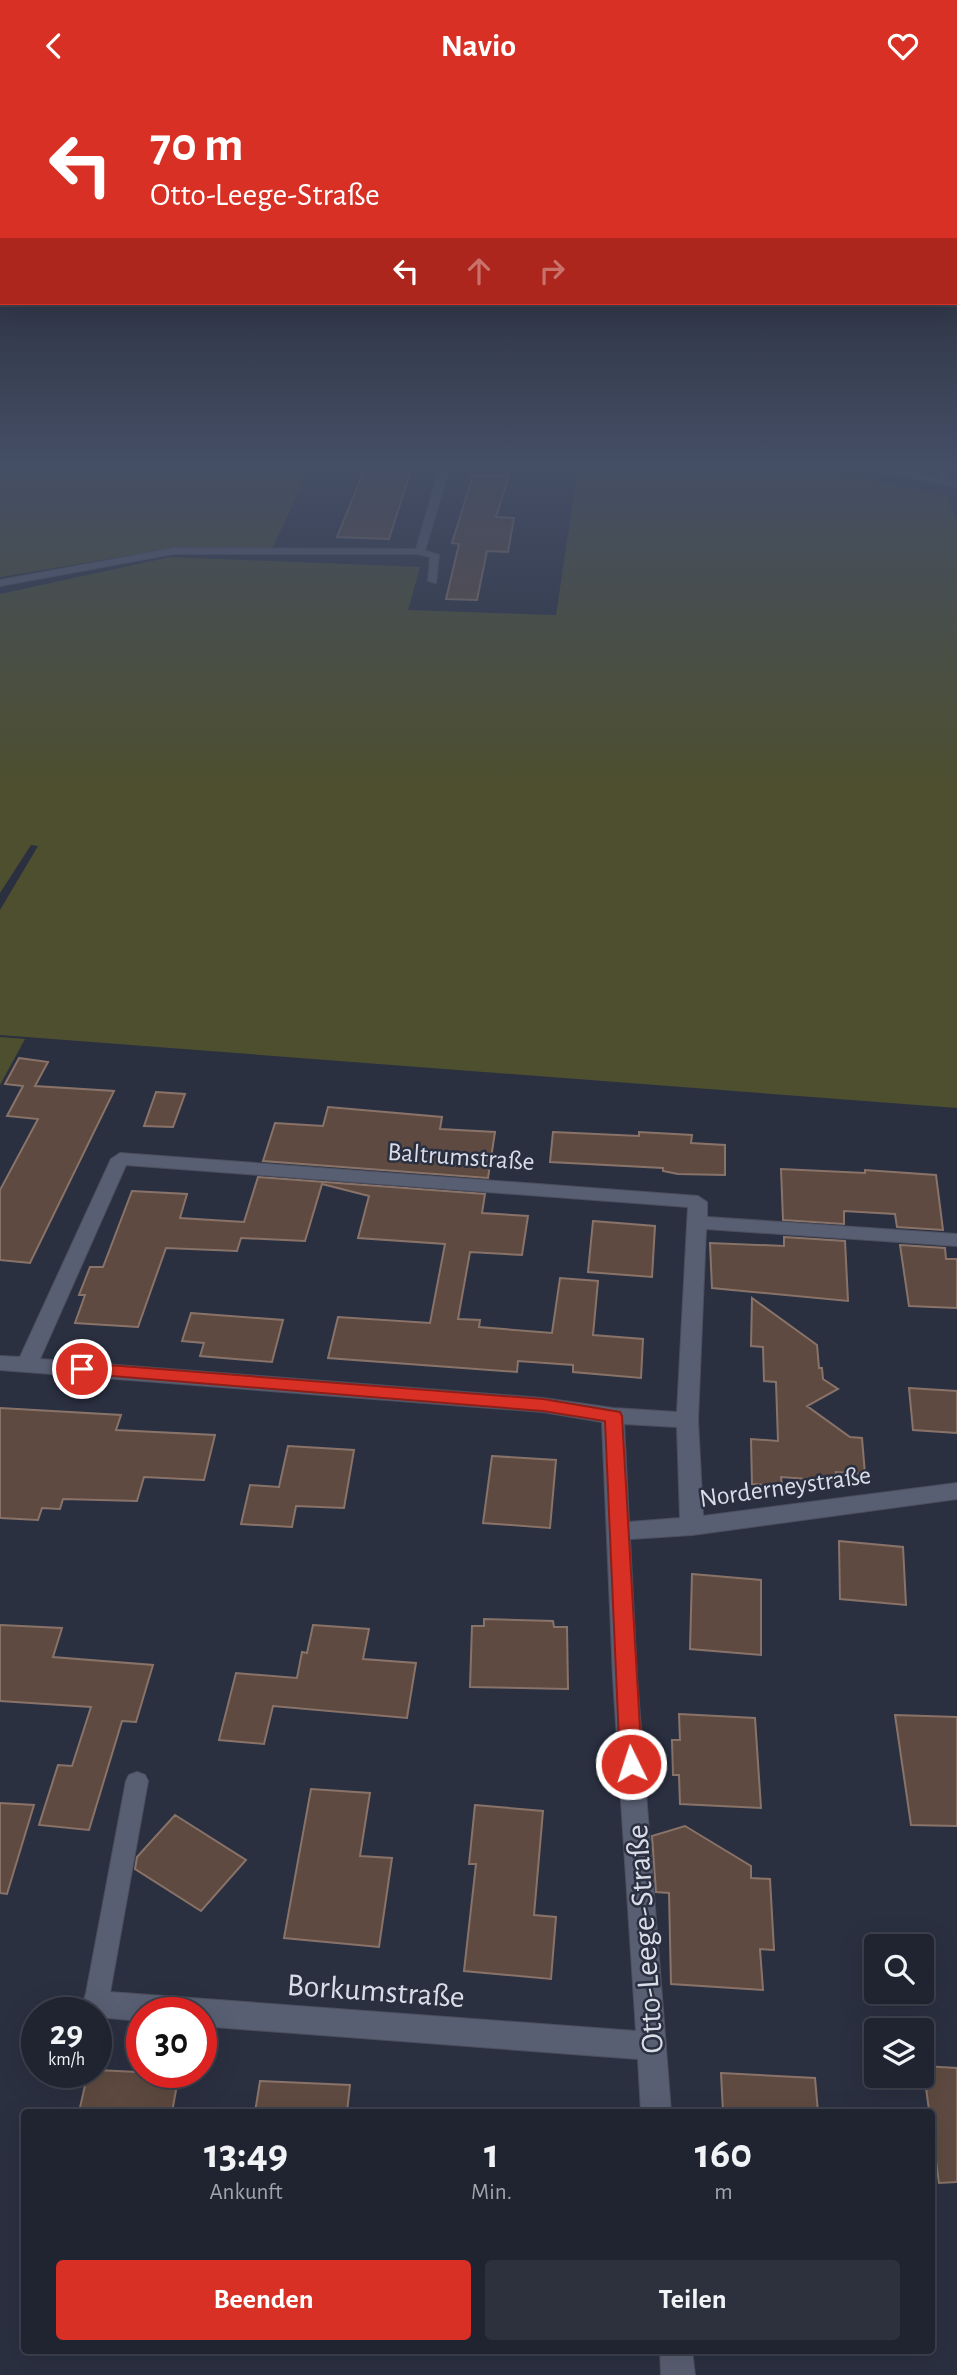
<!DOCTYPE html>
<html lang="de">
<head>
<meta charset="utf-8">
<style>
	:root { --surface:#202431; --page:#2d303d; --text:#f1f3f6; --muted:#a2a4ab; --line:#3d414d; --accent:#d93025 }
	body { margin:0; font-family:"Alegreya Sans",sans-serif; background:var(--page); color:var(--text); height:100vh; display:flex; flex-direction:column; font-size:26px; white-space:nowrap }
	* { box-sizing:border-box; margin:0 }
	p { font-size:23px; color:var(--muted) }
	.icon { flex:none; width:38px; height:38px; fill:none; stroke:currentColor; stroke-width:2; stroke-linecap:round; stroke-linejoin:round }
	.map { position:relative; flex:1; overflow:hidden }
	.panel { position:absolute; left:21px; top:2018px; width:914px; height:245px; display:flex; flex-direction:column; background:var(--surface); border-radius:7px; box-shadow:0 7px 28px #0002,0 0 0 2px var(--line) }
	.panel>* { flex:none }
	.banner { position:absolute; left:0px; top:0px; width:957px; height:214px; box-shadow:0 7px 28px #0002,0 0 0 2px var(--line); background:#d93025; color:#fff; overflow:hidden }
	.tools { position:absolute; left:864px; top:1843px; display:grid; gap:14px }
	.tools a { display:grid; place-items:center; width:70px; height:70px; border-radius:7px; background:var(--surface); box-shadow:0 7px 28px #0002,0 0 0 2px var(--line); font-size:35px }
	.speed { position:absolute; left:21px; top:1906px; display:flex; gap:14px; font-size:35px; font-weight:700; text-align:center }
	.speed>* { display:grid; place-content:center; width:91px; height:91px; border-radius:50%; background:var(--surface); box-shadow:0 7px 28px #0002,0 0 0 2px var(--line); line-height:1 }
	.speed small { font-size:18px; font-weight:400 }
	.speed .limit { border:10px solid #d22; background:#fff; color:#111 }
	.pin { position:absolute; display:grid; place-items:center; width:60px; height:60px; color:#fff; margin:-30px; border:4px solid #fff; border-radius:50%; box-shadow:0 2px 7px #0007 }
	.me { position:absolute; width:77px; margin:-38px; rotate:356deg; stroke-linejoin:round; filter:drop-shadow(0 0 5px #0008) }
	.turn { display:flex; align-items:center; gap:24px; height:147px; padding:0 35px; font-size:32px }
	.turn .icon { width:91px; height:91px; stroke-width:2.5 }
	.turn b { display:block; font-size:49px; line-height:60px }
	.lanes { display:flex; align-items:center; height:66px; padding:0 35px; background:#0003; justify-content:center; gap:35px; direction:ltr }
	.lanes .off { opacity:.35 }
	.eta { display:flex; justify-content:space-evenly; align-items:center; height:119px; text-align:center }
	.eta b { font-size:42px; font-weight:700; line-height:49px }
	.primary-button { display:flex; gap:14px; margin-top:auto; padding:14px 35px }
	.primary-button a { flex:1; height:80px; border-radius:7px; background:var(--accent); color:#fff; font-size:28px; font-weight:700; line-height:80px; text-align:center }
	.primary-button a+a { background:var(--page); color:var(--text) }
	header { display:flex; justify-content:space-between; align-items:center; height:91px; padding:0 35px; background:var(--accent); color:#fff; font-size:32px; font-weight:700 }
	.map>svg:first-child { display:block }
</style>
</head>
<body>
<header><svg class="icon" aria-label="back" viewBox="0 0 24 24"><path d="M15 5l-7 7 7 7"/></svg>Navio<svg class="icon" aria-label="heart" viewBox="0 0 24 24"><path d="M12 20l-8-8c-3-5 5-10 8-4 3-6 11-1 8 4z"/></svg></header>
<div class="map">
<svg width="957" height="2284" viewBox="0 0 957 2284">
	<rect width="100%" height="100%" fill="#2b3041"/>
	<path fill="#4d4f2f" d="M 0,375 L 311,375 L 272,458 L 174,457 L 0,486 Z
		M 578,375 L 806,375 L 947,405 L 957,430 L 957,1017 L 0,944 L 0,819 L 38,755 L 31,754 L 0,802 L 0,503 L 170,466 L 420,476 L 408,519 L 556,524 Z
		M 0,946 L 25,948 L 0,994 Z"/>
	<path fill="#5e4a40" stroke="#897369" stroke-width="2" d="M 365,377 L 411,379 L 389,448 L 337,446 Z
		M 473,384 L 509,385 L 496,426 L 514,427 L 508,461 L 487,460 L 477,509 L 446,508 L 459,453 L 452,452 Z
		M 19,967 L 48,971 L 35,995 L 114,1000 L 30,1172 L 0,1169 L 0,1099 L 38,1028 L 7,1025 L 23,995 L 5,993 Z
		M 156,1001 L 185,1003 L 173,1036 L 144,1035 Z
		M 328,1016 L 442,1026 L 440,1038 L 495,1041 L 488,1087 L 263,1070 L 275,1032 L 323,1035 Z
		M 553,1041 L 639,1045 L 639,1041 L 692,1044 L 691,1052 L 725,1054 L 725,1084 L 678,1083 L 663,1080 L 663,1077 L 550,1071 Z
		M 781,1078 L 865,1082 L 865,1079 L 936,1084 L 943,1139 L 897,1136 L 895,1123 L 844,1120 L 844,1133 L 783,1129 Z
		M 258,1086 L 485,1103 L 482,1122 L 528,1125 L 522,1164 L 470,1161 L 458,1228 L 480,1229 L 479,1236 L 552,1242 L 560,1187 L 598,1190 L 593,1244 L 643,1248 L 641,1287 L 573,1281 L 573,1274 L 518,1270 L 517,1281 L 328,1267 L 338,1226 L 430,1232 L 445,1153 L 358,1147 L 369,1105 L 322,1093 L 305,1150 L 241,1147 L 237,1160 L 166,1157 L 138,1236 L 75,1232 L 85,1204 L 79,1204 L 90,1176 L 103,1176 L 132,1100 L 187,1103 L 180,1127 L 244,1131 Z
		M 593,1130 L 655,1135 L 652,1186 L 588,1181 Z
		M 784,1146 L 845,1150 L 848,1210 L 712,1197 L 710,1152 L 784,1155 Z
		M 900,1154 L 945,1157 L 946,1168 L 957,1168 L 957,1217 L 909,1215 Z
		M 752,1207 L 817,1254 L 819,1277 L 822,1277 L 823,1288 L 838,1298 L 807,1315 L 850,1346 L 862,1347 L 865,1383 L 836,1381 L 836,1390 L 781,1386 L 782,1395 L 752,1393 L 751,1348 L 778,1350 L 776,1291 L 764,1290 L 763,1256 L 751,1255 Z
		M 191,1222 L 283,1229 L 272,1271 L 200,1265 L 204,1252 L 182,1250 Z
		M 909,1297 L 957,1300 L 957,1342 L 913,1339 Z
		M 0,1317 L 121,1324 L 116,1339 L 215,1344 L 204,1389 L 144,1386 L 137,1410 L 63,1408 L 60,1418 L 42,1417 L 38,1429 L 0,1427 Z
		M 288,1355 L 354,1359 L 344,1417 L 296,1415 L 292,1436 L 241,1433 L 250,1394 L 279,1396 Z
		M 492,1365 L 556,1369 L 550,1437 L 483,1432 Z
		M 839,1450 L 903,1456 L 906,1514 L 840,1508 Z
		M 692,1483 L 761,1489 L 761,1564 L 690,1558 Z
		M 484,1528 L 553,1530 L 554,1536 L 567,1536 L 568,1598 L 470,1596 L 472,1535 L 484,1535 Z
		M 0,1534 L 62,1537 L 53,1566 L 153,1574 L 136,1631 L 122,1630 L 89,1739 L 39,1734 L 58,1674 L 72,1675 L 91,1616 L 0,1610 Z
		M 313,1534 L 369,1538 L 363,1568 L 416,1572 L 407,1627 L 273,1615 L 264,1653 L 219,1649 L 236,1582 L 297,1587 L 302,1561 L 307,1562 Z
		M 679,1623 L 755,1627 L 761,1717 L 680,1713 L 679,1684 L 673,1684 L 672,1649 L 680,1649 Z
		M 895,1624 L 957,1626 L 957,1735 L 911,1734 Z
		M 311,1698 L 370,1702 L 360,1765 L 392,1767 L 379,1856 L 284,1847 Z
		M 0,1712 L 34,1714 L 7,1803 L 0,1802 Z
		M 475,1714 L 543,1720 L 534,1824 L 556,1826 L 551,1888 L 464,1880 L 476,1773 L 469,1773 Z
		M 175,1724 L 246,1769 L 201,1820 L 135,1778 L 137,1766 Z
		M 685,1735 L 751,1775 L 751,1787 L 770,1788 L 774,1859 L 760,1858 L 763,1899 L 671,1893 L 669,1802 L 656,1801 L 652,1745 Z
		M 923,1975 L 957,1977 L 957,2091 L 939,2092 Z
		M 96,1979 L 179,1983 L 172,2021 L 79,2021 L 88,1981 L 96,1981 Z
		M 721,1982 L 815,1987 L 818,2021 L 723,2021 Z
		M 260,1990 L 350,1994 L 347,2021 L 255,2021 Z"/>
	<g fill="none" stroke-linecap="round" stroke-linejoin="round">
		<g stroke="#4b4e5d" stroke-width="2">
			<path id="service" d="M 939,375 L 947,375 L 947,393 L 940,391 Z
				M 420,458 L 439,464 L 436,492 L 428,490 L 430,466 L 417,463 L 417,459 Z
				M 137,1681 L 145,1684 L 148,1690 L 108,1913 L 104,1921 L 96,1924 L 96,1922 L 88,1921 L 84,1913 L 126,1690 L 129,1684 Z"/>
		</g>
		<g stroke="#4b4e5d" stroke-width="2">
			<path id="minor" d="M 440,375 L 450,375 L 424,463 L 174,463 L 0,495 L 0,489 L 174,457 L 416,458 Z
				M 120,1062 L 698,1105 L 707,1111 L 707,1126 L 957,1143 L 957,1155 L 706,1138 L 698,1329 L 703,1425 L 957,1392 L 957,1408 L 692,1444 L 630,1448 L 637,1587 L 671,2021 L 641,2021 L 638,1968 L 201,1935 L 201,1922 L 142,1922 L 142,1930 L 96,1926 L 96,1922 L 85,1922 L 82,1913 L 86,1903 L 96,1900 L 636,1940 L 613,1587 L 602,1331 L 543,1321 L 0,1279 L 0,1265 L 20,1266 L 111,1068 ZM 126,1074 L 688,1116 L 677,1321 L 613,1317 L 543,1307 L 40,1268 ZM 624,1333 L 677,1336 L 680,1427 L 629,1431 Z
				M 660,2259 L 692,2259 L 695,2284 L 661,2284 Z"/>
		</g>
		<g stroke="#4b4e5d" stroke-width="2">
			<path id="tertiary" d="M 854,375 L 873,375 L 957,390 L 957,396 Z"/>
		</g>
		<use href="#service" fill="#595f72" fill-rule="evenodd"/>
		<use href="#minor" fill="#595f72" fill-rule="evenodd"/>
		<use href="#tertiary" fill="#595f72" fill-rule="evenodd"/>
	</g>
	<linearGradient id="sky" x2="0" y2="1"><stop stop-color="#181a24"/><stop offset="0.54" stop-color="#444e65"/><stop offset="1" stop-color="#444e65" stop-opacity="0"/></linearGradient>
	<rect width="957" height="694" fill="url(#sky)"/>
	<path fill="#d93025" stroke="#8d1f18" stroke-width="2" d="M 82,1272 L 543,1308 L 620,1321 L 622,1325 L 642,1673 L 638,1680 L 631,1682 L 623,1680 L 620,1673 L 605,1330 L 543,1320 L 75,1282 L 73,1278 L 75,1273 Z"/>
	<g text-anchor="middle" stroke-width="5" stroke-linejoin="round" paint-order="stroke">
		<g font-size="26" fill="#d9dde8" stroke="#2b3041">
			<text transform="translate(461 1065) rotate(4)" y="9">Baltrumstraße</text>
			<text transform="translate(785 1395) rotate(-8)" y="9">Norderneystraße</text>
		</g>
		<g font-size="32" fill="#d9dde8" stroke="#2b3041">
			<text transform="translate(644 1848) rotate(-94)" y="11">Otto-Leege-Straße</text>
			<text transform="translate(376 1899) rotate(4)" y="11">Borkumstraße</text>
		</g>
	</g>
</svg>
<div class="tools">
<a><svg class="icon" aria-label="search" viewBox="0 0 24 24"><circle cx="10" cy="10" r="6"/><path d="M15 15l6 6"/></svg></a>
<a><svg class="icon" aria-label="layers" viewBox="0 0 24 24"><path d="M12 4l9 5-9 5-9-5zM3 14l9 5 9-5"/></svg></a>
</div>
<div class="speed"><div>29<small>km/h</small></div><div class="limit">30</div></div>
<div class="pin" style="left:82px;top:1278px;background:#d93025"><svg class="icon" aria-label="arrive" viewBox="0 0 24 24"><path d="M6 21V4h12l-3 4 3 4H6"/></svg></div>
<svg class="me" style="left:631px;top:1673px" viewBox="-20 -20 40 40"><circle r="17" fill="#d93025" stroke="#fff" stroke-width="3"/><path d="M0-11L8 9 0 5-8 9z" fill="#fff"/></svg>
<div class="banner">
<div class="turn"><svg class="icon" aria-label="left" viewBox="0 0 24 24"><path d="M17 20v-9H6M10 6l-5 5 5 5"/></svg><div><b>70 m</b>Otto-Leege-Straße</div></div>
<div class="lanes"><svg class="icon" aria-label="left" viewBox="0 0 24 24"><path d="M17 20v-9H6M10 6l-5 5 5 5"/></svg><svg class="icon off" aria-label="ahead" viewBox="0 0 24 24"><path d="M12 20V5M6 11l6-6 6 6"/></svg><svg class="icon off" aria-label="right" viewBox="0 0 24 24"><path d="M7 20v-9h11M14 6l5 5-5 5"/></svg></div>
</div>
<section class="panel">
<div class="eta">
<div><b>13:49</b><p>Ankunft</p></div>
<div><b>1</b><p>Min.</p></div>
<div><b>160</b><p>m</p></div>
</div>
<div class="primary-button"><a>Beenden</a><a>Teilen</a></div>
</section>
</div>
</body>
</html>
